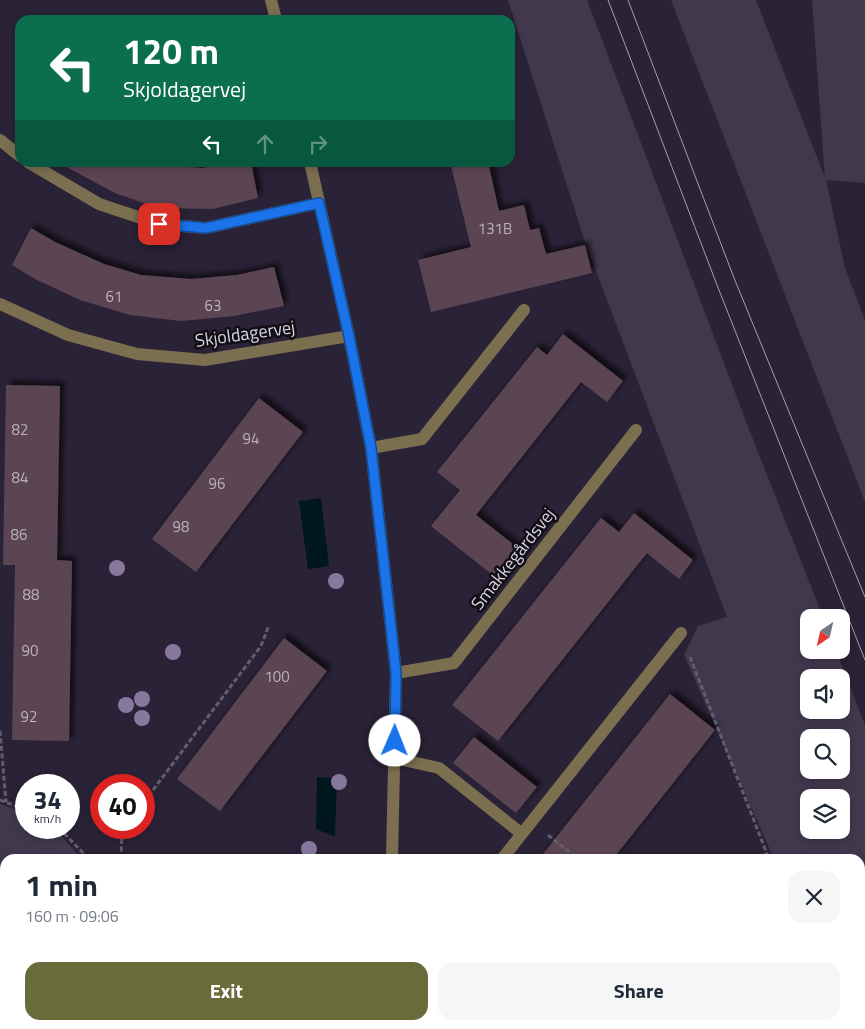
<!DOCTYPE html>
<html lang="en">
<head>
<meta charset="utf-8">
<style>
	:root { --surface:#fff; --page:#f6f6f7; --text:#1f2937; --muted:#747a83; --accent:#696b3a }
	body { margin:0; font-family:"Titillium Web",sans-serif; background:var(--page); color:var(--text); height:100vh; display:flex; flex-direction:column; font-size:19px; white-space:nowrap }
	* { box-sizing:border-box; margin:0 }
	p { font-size:16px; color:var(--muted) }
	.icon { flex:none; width:28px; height:28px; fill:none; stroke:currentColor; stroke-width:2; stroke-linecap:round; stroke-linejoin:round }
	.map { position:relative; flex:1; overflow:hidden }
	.details { position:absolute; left:0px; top:854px; width:865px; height:176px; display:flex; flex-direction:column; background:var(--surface); border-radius:15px 15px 0 0; box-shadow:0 2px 8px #0003 }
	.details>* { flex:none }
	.top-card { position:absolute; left:15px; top:15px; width:500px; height:152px; border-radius:15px; box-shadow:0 2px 8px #0003; background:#0b6e4f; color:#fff; overflow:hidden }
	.needle { width:32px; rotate:214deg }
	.fabs { position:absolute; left:800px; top:609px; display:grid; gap:10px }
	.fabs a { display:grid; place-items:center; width:50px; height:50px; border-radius:10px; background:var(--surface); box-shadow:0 2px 8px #0003; font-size:25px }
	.speed { position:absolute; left:15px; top:774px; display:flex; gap:10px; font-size:25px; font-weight:700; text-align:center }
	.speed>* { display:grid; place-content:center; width:65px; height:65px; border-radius:50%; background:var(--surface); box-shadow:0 2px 8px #0003; line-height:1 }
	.speed small { font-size:12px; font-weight:400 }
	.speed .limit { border:8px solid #d22; background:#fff; color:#111 }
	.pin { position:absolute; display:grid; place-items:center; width:42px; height:42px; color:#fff; margin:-21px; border-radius:10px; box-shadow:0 2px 8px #0006 }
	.me { position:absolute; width:55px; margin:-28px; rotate:1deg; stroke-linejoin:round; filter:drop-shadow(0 0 4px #0008) }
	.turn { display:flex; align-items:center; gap:18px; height:105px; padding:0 25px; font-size:22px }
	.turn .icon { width:65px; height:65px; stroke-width:2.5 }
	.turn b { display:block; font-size:35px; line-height:42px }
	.lanes { display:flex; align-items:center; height:48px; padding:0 25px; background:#0003; justify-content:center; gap:25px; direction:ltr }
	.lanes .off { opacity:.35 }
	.round { display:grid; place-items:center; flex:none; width:52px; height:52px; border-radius:15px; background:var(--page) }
	.headline { display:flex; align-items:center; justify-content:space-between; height:85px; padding:0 25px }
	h1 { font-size:30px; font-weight:700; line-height:38px }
	.action { display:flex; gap:10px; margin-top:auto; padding:10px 25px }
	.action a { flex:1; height:58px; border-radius:15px; background:var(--accent); color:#fff; font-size:20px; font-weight:700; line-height:58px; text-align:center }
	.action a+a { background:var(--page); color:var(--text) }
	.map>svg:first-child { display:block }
</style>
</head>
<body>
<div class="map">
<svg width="865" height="1029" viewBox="0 0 865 1029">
	<defs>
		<filter id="shadow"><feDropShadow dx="4.5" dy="-4.5" stdDeviation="2.5" flood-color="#0009"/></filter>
	</defs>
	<rect width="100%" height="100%" fill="#2a2236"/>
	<path fill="#41384e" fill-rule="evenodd" d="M 508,0 L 587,0 L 747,424 L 823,617 L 809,618 L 809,650 L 836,650 L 865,725 L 865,895 L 860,897 L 860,859 L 774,859 L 684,655 L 698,626 L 727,617 L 584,239 ZM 809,678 L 841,678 L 841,710 L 809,710 ZM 809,738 L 841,738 L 841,770 L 809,770 ZM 809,798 L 841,798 L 841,830 L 809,830 Z
		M 671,0 L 756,0 L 825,178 L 812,0 L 865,0 L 865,183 L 826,180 L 845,268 L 865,320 L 865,502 Z
		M 0,804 L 26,813 L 26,828 L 54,828 L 82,859 L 5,859 L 5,992 L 0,989 Z
		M 860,959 L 865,973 L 865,1029 L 847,1029 L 845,1025 L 860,1025 Z
		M 49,1025 L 87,1025 L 84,1029 L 54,1029 Z"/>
	<path fill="#001720" d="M 321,498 L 329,566 L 308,569 L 299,501 Z
		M 317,777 L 337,778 L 335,837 L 316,829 Z"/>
	<path fill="#5b4553" filter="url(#shadow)" d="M 57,162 L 148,162 L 156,165 L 203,168 L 228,162 L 251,162 L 258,198 L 213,209 L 158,208 L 115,193 Z
		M 450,162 L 488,162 L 499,211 L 524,205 L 530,230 L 539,228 L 546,254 L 585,245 L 592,273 L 431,312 L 418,260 L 471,247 Z
		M 31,228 L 55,242 L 104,264 L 141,275 L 191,279 L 237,275 L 274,267 L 284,306 L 234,316 L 181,321 L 130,315 L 80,300 L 35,279 L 12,265 Z
		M 563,334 L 623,381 L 607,402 L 581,382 L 476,515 L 518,548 L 495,577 L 431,526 L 460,490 L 437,472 L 537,347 L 547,355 Z
		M 6,385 L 60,386 L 57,560 L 72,561 L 69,741 L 12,740 L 15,565 L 3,565 Z
		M 259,398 L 303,432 L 196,572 L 152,539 Z
		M 634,513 L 693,560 L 679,579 L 647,553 L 498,741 L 452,705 L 601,518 L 619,532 Z
		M 284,638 L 327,671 L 220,811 L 177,779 Z
		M 670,694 L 715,730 L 613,859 L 539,859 Z
		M 474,737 L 537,787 L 516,813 L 453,763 Z"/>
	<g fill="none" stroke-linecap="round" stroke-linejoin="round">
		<path stroke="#635c6e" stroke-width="3" stroke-dasharray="5 2.5" stroke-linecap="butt" d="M 690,657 L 769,859
			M 0,731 L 6,802
			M 0,800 L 26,810
			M 144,802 L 261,646 L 269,625
			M 59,828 L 89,859
			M 548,835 L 578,859
			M 121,859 L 122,831 L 124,828
			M 750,859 L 767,854
			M 0,995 L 5,999
			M 38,1025 L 43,1029
			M 833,1025 L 835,1029"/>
		<path stroke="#7c6f50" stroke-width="12" d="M 271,0 L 276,20
			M 0,140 L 20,156
			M 28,162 L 99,204 L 159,224 L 206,228 L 319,203
			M 310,162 L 349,336 L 371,448 L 396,673 L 392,859
			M 0,304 L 68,335 L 137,354 L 205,360 L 349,336
			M 371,448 L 422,439 L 524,310
			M 396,673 L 454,663 L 636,430
			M 394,758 L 439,768 L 522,834
			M 502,859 L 681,633
			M 376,1029 L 377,1025
			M 579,1029 L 582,1025"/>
		<path stroke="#a49fae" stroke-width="1" d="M 608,0 L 717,285 L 865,660
			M 628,0 L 734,278 L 865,597"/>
	</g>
	<g fill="#88789e">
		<circle cx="117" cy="568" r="8"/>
		<circle cx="336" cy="581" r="8"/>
		<circle cx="173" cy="652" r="8"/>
		<circle cx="142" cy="699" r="8"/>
		<circle cx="126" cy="705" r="8"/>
		<circle cx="142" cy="718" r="8"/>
		<circle cx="339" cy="782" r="8"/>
		<circle cx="309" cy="849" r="8"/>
	</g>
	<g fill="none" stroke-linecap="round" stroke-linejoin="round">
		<g stroke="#114b97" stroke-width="12">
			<path id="route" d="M 159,224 L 206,228 L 319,203 L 349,336 L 371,448 L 396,673 L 395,741"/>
		</g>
		<use href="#route" stroke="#1a73e8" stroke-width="9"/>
	</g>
	<g text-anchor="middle" stroke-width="5" stroke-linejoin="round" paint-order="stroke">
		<g font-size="15" fill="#bab1be">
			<text x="495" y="234">131B</text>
			<text x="114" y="302">61</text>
			<text x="213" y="311">63</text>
			<text x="20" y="435">82</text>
			<text x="251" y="444">94</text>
			<text x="20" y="483">84</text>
			<text x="217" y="489">96</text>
			<text x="181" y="532">98</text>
			<text x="19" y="540">86</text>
			<text x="31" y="600">88</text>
			<text x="30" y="656">90</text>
			<text x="277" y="682">100</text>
			<text x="29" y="722">92</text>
		</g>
		<g font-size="18" fill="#dad5e2" stroke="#110e16">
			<text transform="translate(245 334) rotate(-8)" y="6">Skjoldagervej</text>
			<text transform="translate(513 559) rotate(-52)" y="6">Smakkegårdsvej</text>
		</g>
	</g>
</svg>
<div class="fabs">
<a><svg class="needle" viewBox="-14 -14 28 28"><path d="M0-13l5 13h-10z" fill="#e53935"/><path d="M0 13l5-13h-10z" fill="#747a83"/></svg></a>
<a><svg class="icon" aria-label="sound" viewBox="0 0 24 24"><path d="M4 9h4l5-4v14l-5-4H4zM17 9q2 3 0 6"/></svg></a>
<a><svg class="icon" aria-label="search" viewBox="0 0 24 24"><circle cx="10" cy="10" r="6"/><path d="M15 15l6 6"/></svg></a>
<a><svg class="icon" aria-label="layers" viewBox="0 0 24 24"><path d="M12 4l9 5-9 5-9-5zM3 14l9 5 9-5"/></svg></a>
</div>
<div class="speed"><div>34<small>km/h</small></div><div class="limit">40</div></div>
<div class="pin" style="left:159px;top:224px;background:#d93025"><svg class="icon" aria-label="arrive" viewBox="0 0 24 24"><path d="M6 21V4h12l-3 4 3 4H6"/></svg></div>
<svg class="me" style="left:395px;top:741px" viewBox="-20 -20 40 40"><circle r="19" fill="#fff"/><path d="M0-13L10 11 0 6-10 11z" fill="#1a73e8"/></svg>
<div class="top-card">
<div class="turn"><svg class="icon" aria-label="left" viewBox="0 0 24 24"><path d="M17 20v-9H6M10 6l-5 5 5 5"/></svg><div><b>120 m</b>Skjoldagervej</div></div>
<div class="lanes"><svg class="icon" aria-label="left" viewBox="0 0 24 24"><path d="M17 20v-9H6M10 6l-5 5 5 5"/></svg><svg class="icon off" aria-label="ahead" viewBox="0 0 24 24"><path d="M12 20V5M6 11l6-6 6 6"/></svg><svg class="icon off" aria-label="right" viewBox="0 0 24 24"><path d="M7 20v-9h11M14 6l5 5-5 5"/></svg></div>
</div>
<section class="details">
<div class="headline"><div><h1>1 min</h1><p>160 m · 09:06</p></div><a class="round"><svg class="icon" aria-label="close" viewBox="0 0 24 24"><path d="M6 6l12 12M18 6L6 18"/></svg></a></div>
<div class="action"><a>Exit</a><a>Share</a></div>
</section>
</div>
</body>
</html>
